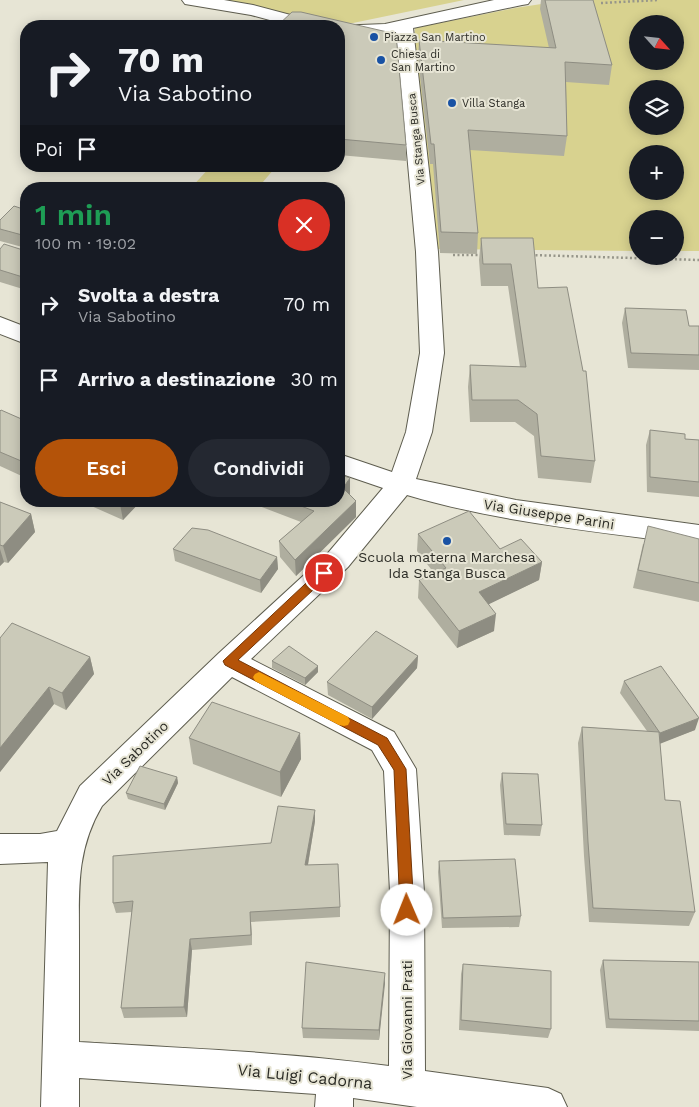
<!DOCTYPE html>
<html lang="it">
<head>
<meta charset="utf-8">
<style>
	:root { --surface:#171b24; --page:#242831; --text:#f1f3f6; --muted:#9ea1a6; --accent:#b45309 }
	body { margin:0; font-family:"Work Sans",sans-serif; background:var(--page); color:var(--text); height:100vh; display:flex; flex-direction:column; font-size:19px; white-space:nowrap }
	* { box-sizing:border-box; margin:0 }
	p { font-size:16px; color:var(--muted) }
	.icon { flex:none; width:28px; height:28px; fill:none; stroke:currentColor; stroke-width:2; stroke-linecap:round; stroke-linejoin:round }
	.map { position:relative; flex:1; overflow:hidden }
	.panel { position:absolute; left:20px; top:182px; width:325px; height:325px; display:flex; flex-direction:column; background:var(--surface); border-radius:20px; box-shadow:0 2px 12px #0003 }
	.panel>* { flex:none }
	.hud { position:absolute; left:20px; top:20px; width:325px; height:152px; border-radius:20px; box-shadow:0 2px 12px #0003; background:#171b24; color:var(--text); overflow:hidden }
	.needle { width:32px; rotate:117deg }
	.buttons { position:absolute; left:629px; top:15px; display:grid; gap:10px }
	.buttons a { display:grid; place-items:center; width:55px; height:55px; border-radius:50%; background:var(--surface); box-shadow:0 2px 12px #0003; font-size:25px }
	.pin { position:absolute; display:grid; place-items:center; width:42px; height:42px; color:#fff; margin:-21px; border:2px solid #fff; border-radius:50%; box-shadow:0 1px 5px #0007 }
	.me { position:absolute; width:55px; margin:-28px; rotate:359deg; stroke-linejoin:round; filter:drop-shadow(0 0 4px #0008) }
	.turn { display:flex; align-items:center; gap:18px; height:105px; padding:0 15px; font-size:22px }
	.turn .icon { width:65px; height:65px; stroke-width:2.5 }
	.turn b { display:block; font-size:35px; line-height:42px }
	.then { display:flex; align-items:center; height:48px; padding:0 15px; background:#0003; gap:10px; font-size:19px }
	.round { display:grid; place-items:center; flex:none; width:52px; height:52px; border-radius:26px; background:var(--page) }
	.headline { display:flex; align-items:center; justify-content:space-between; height:85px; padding:0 15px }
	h1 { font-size:30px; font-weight:600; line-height:38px; color:#1e9e55 }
	.action { display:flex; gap:10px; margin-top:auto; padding:10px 15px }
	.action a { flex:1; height:58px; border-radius:30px; background:var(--accent); color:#fff; font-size:20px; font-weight:600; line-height:58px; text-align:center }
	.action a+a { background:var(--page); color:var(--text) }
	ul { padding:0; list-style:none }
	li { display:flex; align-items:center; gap:15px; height:75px; padding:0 15px }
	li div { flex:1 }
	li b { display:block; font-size:19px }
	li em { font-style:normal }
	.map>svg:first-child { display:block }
</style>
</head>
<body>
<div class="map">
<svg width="699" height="1107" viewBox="0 0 699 1107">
	<rect width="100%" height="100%" fill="#e7e5d5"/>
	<path fill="#d8d28f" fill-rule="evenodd" d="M 225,0 L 464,0 L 353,23 L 329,24 Z
		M 568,0 L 699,0 L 699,251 L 675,251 L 675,219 L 638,219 L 637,251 L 434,249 L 413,55 L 415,28 L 515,8 ZM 638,24 L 675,24 L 675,61 L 638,61 ZM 638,89 L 675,89 L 675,126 L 638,126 ZM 638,154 L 675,154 L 675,191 L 638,191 Z
		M 211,166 L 264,166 L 274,169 L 257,189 L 190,189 Z"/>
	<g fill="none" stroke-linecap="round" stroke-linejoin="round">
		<g stroke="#5e5d4f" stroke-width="2">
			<path id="minor" d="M 182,0 L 224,0 L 253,5 L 317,22 L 320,26 L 292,26 L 251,15 L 185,4 Z
				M 494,0 L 531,0 L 528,4 L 522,5 L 413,28 L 438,252 L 444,353 L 432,432 L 416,479 L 516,500 L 699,525 L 699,545 C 601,532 502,523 407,495 L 348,567 L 251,659 L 394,732 L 416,769 L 424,892 L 425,1071 L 548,1088 L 561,1094 L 567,1107 L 417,1107 L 353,1098 L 353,1107 L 315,1107 L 316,1094 L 79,1078 L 79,1107 L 41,1107 L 48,862 L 0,864 L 0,834 L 40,834 L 57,831 L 80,786 L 219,653 L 328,553 L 383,488 L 339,473 L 339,454 L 392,472 L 406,432 L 420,353 L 416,252 L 396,32 L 385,34 L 339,36 L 339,26 L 336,26 L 385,24 ZM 232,677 L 372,750 L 384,771 L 390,892 L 389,1066 C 286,1052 182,1048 79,1042 C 79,1007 79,973 79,939 C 79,890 76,850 102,806 Z
				M 0,317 L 26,327 L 26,344 L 0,334 Z"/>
		</g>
		<path stroke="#97968a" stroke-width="2.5" stroke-dasharray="2 2.5" stroke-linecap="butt" d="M 601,3 L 659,0
			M 453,255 L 482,255
			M 531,255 L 699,260"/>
		<use href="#minor" fill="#fff" fill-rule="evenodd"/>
	</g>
	<path fill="#afae9f" d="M 541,0 L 593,0 L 612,65 L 609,85 L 566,82 L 567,136 L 564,156 L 470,150 L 478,233 L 477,254 L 440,253 L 433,164 L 430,164 L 418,59 L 419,40 L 549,48 L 540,9 Z
		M 339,26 L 406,145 L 406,161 L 339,155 Z
		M 26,210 L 26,248 L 0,241 L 0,220 Z
		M 481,238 L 538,288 L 595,461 L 591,483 L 538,478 L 534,436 L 515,422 L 470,422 L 468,387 L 470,365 L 520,367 L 508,286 L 481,286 L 479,260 Z
		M 0,249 L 26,251 L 26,290 L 0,282 Z
		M 625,308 L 689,326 L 699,326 L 699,370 L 628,368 L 622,323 Z
		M 0,411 L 26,421 L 26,478 L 0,466 Z
		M 650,430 L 685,439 L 699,440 L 699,497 L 647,492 L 646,445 Z
		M 350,495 L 356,517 L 296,576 L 280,557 L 279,541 L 301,522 L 246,501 L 339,501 Z
		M 80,501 L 141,501 L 123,520 Z
		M 0,502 L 31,514 L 35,532 L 8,563 L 4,562 L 0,566 Z
		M 418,534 L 500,549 L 542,562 L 539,580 L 488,604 L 494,631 L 457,648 L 418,598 L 419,580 L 434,573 L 417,551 Z
		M 699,539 L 699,602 L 633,588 L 643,544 Z
		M 173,549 L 277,557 L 278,569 L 261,593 L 175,561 Z
		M 0,638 L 90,657 L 94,674 L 66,710 L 54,704 L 0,772 Z
		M 418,656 L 417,668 L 372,719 L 328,695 L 327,682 Z
		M 272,661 L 318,672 L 305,685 L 272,668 Z
		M 624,681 L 695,730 L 660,743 L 665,800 L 695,912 L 689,926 L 589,922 L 584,856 L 578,743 L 582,727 L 647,731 L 620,693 Z
		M 300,733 L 301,759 L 281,797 L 193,764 L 189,738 Z
		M 502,773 L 542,825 L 540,836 L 504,835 L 500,785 Z
		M 177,777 L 178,783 L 165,810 L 128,799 L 126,793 Z
		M 315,821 L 308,865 L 340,907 L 340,917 L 251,922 L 252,945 L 192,950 L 187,1017 L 124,1018 L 121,1008 L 132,912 L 116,913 L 113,903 L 271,843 Z
		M 439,861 L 521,916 L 519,927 L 442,928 L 438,872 Z
		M 603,960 L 699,962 L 699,1031 L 606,1028 L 600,970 Z
		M 463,964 L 551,1029 L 548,1038 L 459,1030 L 461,974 Z
		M 385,973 L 379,1040 L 303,1038 L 302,1028 Z"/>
	<path fill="#8e8d82" d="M 350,478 L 350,495 L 343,488 Z
		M 123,501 L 141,501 L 123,520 L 120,504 Z
		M 356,501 L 356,517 L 296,576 L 295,560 Z
		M 31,514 L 35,532 L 8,563 L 3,546 Z
		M 0,549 L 4,562 L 0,566 Z
		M 277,557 L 278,569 L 261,593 L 260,580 Z
		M 542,562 L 539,580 L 477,610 L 479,592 Z
		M 496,614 L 494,631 L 457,648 L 459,631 Z
		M 418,656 L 417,668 L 372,719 L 372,707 Z
		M 90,657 L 94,674 L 66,710 L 62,693 Z
		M 318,666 L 318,672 L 305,685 L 305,678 Z
		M 49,687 L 54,704 L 0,772 L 0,748 Z
		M 699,718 L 695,730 L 657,745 L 660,733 Z
		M 300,733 L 301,759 L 281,797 L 280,772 Z
		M 177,777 L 178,783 L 165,810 L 164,804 Z
		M 315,810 L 315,821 L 306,876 L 305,865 Z
		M 250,912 L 251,922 L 252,945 L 251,935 Z
		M 190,939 L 192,950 L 187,1017 L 184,1007 Z
		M 385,973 L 385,984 L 379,1040 L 379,1030 Z"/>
	<path fill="#cbcab9" stroke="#8e8d82" d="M 545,0 L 593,0 L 612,65 L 565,62 L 567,136 L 468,130 L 478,233 L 441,232 L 434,144 L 431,144 L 419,40 L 556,48 Z
		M 292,12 L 301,12 L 396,34 L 406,145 L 339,139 L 339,26 L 277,26 Z
		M 14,206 L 26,210 L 26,236 L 0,229 L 0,220 Z
		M 481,238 L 533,238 L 538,288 L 567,287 L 583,371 L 586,371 L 595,461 L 541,456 L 537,414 L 518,400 L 472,400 L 470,365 L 526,367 L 511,264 L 483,264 Z
		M 4,244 L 26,251 L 26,278 L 0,270 L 0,249 Z
		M 625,308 L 686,310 L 689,326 L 699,326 L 699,355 L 631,353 Z
		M 1,410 L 26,421 L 26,463 L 0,452 L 0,411 Z
		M 650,430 L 685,434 L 685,439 L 699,440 L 699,482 L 650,477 Z
		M 339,474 L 350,478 L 343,488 L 356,501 L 295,560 L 279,541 L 314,511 L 288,501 L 339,501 Z
		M 114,501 L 123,501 L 120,504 Z
		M 0,502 L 31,514 L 3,546 L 0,545 Z
		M 469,511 L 500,549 L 521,539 L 542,562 L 479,592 L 496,614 L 459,631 L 419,580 L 446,568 L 418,534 Z
		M 648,526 L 699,539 L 699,583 L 638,570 Z
		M 192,528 L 208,530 L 277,557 L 260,580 L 173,549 Z
		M 12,623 L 90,657 L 62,693 L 49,687 L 0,748 L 0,638 Z
		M 376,631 L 418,656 L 372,707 L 327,682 Z
		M 289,646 L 318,666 L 305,678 L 272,661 Z
		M 661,666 L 699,718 L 660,733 L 624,681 Z
		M 212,702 L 300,733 L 280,772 L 189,738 Z
		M 582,727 L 659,732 L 665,800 L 680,801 L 695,912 L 593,908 L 588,842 Z
		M 140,766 L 177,777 L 164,804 L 126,793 Z
		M 502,773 L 538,774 L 542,825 L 506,824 Z
		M 278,806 L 315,810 L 305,865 L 338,864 L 340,907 L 250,912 L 251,935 L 190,939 L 184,1007 L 121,1008 L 133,901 L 113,903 L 113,856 L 271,843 Z
		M 515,859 L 521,916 L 443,918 L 439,861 Z
		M 603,960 L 699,962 L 699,1021 L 609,1019 Z
		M 306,962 L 385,973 L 379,1030 L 302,1028 Z
		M 463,964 L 551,971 L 551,1029 L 461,1020 Z"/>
	<path fill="#b45309" stroke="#753606" d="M 324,569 L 330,573 L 328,576 L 238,660 L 387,738 L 406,769 L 414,910 L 412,914 L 407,916 L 402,914 L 400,910 L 394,770 L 378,745 L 225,665 L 223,661 L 320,570 Z"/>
	<path fill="#f59e0b" d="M 259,672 L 348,717 L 350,721 L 348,725 L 344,726 L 339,725 L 255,681 L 253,677 L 255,674 Z"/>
	<g fill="#1952a4" stroke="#e7e5d5" stroke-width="2">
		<circle cx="374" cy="37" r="5"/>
		<circle cx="381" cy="60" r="5"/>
		<circle cx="452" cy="103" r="5"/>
		<circle cx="447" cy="541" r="5"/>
	</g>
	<g text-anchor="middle" stroke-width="4" stroke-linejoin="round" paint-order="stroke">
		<g font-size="11" fill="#2c2c26" stroke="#e7e5d5" text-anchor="start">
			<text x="384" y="41">Piazza San Martino</text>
			<text x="391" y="58">Chiesa di<tspan x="391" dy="13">San Martino</tspan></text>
			<text x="462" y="107">Villa Stanga</text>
		</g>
		<g font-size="11" fill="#2c2c26" stroke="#e7e5d5">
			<text transform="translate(416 139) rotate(-96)" y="4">Via Stanga Busca</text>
		</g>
		<g font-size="14" fill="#2c2c26" stroke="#e7e5d5">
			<text transform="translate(549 514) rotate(9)" y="5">Via Giuseppe Parini</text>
			<text transform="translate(135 753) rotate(-44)" y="5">Via Sabotino</text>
			<text transform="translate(407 1020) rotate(-90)" y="5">Via Giovanni Prati</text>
		</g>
		<g font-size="14" fill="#2c2c26" stroke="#e7e5d5">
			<text x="447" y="562">Scuola materna Marchesa<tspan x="447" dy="16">Ida Stanga Busca</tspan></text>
		</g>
		<g font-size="16" fill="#2c2c26" stroke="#e7e5d5">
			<text transform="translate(305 1076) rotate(6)" y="6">Via Luigi Cadorna</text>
		</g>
	</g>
</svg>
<div class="buttons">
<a><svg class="needle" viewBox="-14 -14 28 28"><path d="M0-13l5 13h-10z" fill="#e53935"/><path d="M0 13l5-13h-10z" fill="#9ea1a6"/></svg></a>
<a><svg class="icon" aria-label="layers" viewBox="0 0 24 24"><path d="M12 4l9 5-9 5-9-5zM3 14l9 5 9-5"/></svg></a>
<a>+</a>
<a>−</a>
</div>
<div class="pin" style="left:324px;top:573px;background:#d93025"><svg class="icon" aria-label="arrive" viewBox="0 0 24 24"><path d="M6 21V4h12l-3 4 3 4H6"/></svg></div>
<svg class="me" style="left:407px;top:910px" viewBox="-20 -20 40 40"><circle r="19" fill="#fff"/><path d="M0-13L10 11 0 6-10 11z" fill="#b45309"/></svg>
<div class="hud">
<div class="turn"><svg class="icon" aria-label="right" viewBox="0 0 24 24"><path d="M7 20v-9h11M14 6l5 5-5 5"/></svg><div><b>70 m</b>Via Sabotino</div></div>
<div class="then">Poi<svg class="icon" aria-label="arrive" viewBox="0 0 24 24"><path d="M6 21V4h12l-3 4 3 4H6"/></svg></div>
</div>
<section class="panel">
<div class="headline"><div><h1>1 min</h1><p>100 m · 19:02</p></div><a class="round" style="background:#d93025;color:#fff"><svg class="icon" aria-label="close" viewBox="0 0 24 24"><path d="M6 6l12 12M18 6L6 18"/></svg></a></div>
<ul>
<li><svg class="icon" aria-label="right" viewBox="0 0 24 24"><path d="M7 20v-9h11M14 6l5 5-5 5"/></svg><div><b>Svolta a destra</b><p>Via Sabotino</p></div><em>70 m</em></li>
<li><svg class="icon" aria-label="arrive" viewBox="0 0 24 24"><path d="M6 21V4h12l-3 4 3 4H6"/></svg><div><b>Arrivo a destinazione</b></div><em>30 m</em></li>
</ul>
<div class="action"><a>Esci</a><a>Condividi</a></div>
</section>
</div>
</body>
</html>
